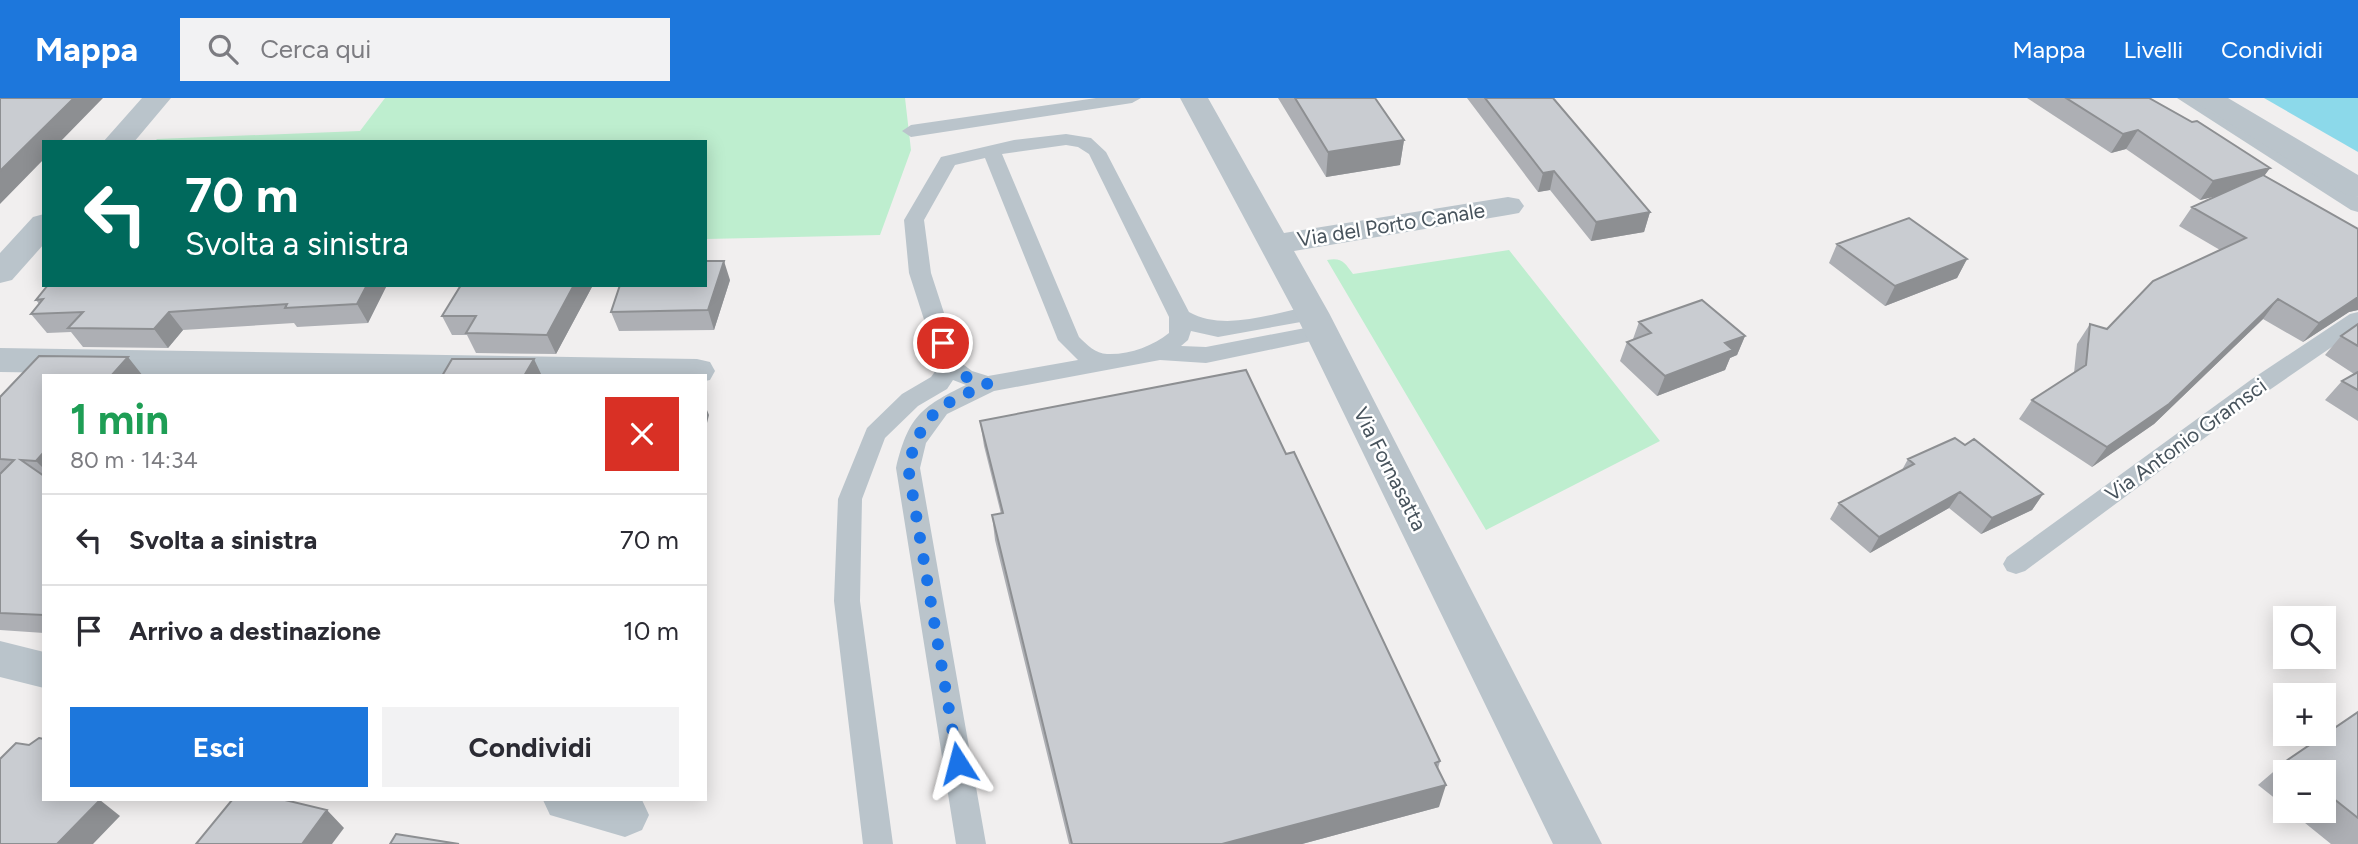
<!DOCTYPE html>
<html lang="it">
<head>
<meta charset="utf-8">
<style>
	:root { --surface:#fff; --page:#f2f2f3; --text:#2b2b33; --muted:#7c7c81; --line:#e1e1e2; --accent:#1d77dc }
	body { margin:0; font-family:Figtree,sans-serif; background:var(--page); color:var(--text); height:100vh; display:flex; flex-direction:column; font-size:26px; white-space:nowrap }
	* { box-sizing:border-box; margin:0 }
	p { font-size:23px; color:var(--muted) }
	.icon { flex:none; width:38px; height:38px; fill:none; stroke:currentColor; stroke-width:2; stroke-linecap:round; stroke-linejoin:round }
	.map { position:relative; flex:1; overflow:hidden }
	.sheet { position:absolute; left:42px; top:276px; width:665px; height:427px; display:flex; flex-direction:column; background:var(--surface); border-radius:0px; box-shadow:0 4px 18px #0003 }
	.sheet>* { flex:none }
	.guide { position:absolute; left:42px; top:42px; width:665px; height:147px; border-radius:0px; box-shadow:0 4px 18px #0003; background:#00695c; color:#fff; overflow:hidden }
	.fabs { position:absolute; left:2273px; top:508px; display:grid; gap:14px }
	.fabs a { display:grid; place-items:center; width:63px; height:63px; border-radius:0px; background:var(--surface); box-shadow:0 4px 18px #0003; font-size:35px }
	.pin { position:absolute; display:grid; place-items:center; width:60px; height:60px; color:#fff; margin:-30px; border:4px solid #fff; border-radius:50%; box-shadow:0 2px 7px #0007 }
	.me { position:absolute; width:77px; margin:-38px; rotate:351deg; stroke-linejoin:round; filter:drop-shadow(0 0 5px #0008) }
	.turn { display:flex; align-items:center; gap:24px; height:147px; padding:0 28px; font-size:32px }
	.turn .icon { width:91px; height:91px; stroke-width:2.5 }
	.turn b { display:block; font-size:49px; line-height:60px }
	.round { display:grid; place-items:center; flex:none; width:74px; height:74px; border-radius:0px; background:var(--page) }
	.head { display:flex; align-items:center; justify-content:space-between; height:119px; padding:0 28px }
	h1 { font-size:42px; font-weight:700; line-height:52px; color:#1e9e55 }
	.primary-button { display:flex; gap:14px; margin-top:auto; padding:14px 28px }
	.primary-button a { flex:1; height:80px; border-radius:0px; background:var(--accent); color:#fff; font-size:28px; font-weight:700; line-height:80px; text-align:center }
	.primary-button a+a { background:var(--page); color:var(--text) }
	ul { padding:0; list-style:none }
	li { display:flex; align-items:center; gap:21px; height:91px; padding:0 28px; border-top:2px solid var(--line) }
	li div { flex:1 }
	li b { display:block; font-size:26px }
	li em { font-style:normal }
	header { display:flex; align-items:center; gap:42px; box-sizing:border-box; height:98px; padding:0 35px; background:var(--accent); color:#fff }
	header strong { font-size:33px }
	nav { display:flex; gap:38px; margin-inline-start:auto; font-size:24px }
	.search { width:490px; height:63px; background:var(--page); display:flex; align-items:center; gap:18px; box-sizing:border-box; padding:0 24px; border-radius:0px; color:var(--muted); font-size:26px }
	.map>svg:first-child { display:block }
</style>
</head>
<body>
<header>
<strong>Mappa</strong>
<div class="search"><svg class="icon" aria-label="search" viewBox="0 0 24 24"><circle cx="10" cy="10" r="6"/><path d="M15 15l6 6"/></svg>Cerca qui</div>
<nav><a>Mappa</a><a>Livelli</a><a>Condividi</a></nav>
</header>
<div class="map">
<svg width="2358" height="746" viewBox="0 0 2358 746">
	<rect width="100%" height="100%" fill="#f1efef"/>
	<path fill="#beeecf" d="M 385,0 L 905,0 L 911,52 L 880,137 L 705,141 L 705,44 L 154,44 L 157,41 L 360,33 Z
		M 1509,152 L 1660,343 L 1486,432 L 1327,162 C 1342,159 1345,165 1353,176 Z"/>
	<path fill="#8cd9ea" d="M 2264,0 L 2358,0 L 2358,54 Z"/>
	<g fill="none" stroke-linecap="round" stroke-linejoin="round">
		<path fill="#bac4cb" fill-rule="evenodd" d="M 1096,0 L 1141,0 L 1132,5 L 911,39 L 902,33 L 911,27 Z
			M 2177,0 L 2198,0 L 2358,99 L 2358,114 L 2351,112 Z
			M 1066,36 L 1091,40 L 1106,54 L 1189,214 C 1225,234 1273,215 1312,208 L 1320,210 L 1323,215 L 1320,220 L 1312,222 L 1218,239 L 1191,233 L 1188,242 L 1181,248 L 1206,249 L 1321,227 L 1329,229 L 1332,234 L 1329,239 L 1321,241 L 1206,265 L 1160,262 L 994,293 L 947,316 L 926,345 L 920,370 L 986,746 L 956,746 L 896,370 C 908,320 920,309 966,287 L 953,282 L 947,291 L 918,308 L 885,340 L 862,401 L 860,503 L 893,746 L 863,746 L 834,503 L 838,401 L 867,330 L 902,296 L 931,279 L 939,268 L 909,175 L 904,122 L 941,59 L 1014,42 ZM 1066,47 L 1078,49 L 1089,56 L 1169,219 L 1169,235 C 1153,248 1129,257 1107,256 C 1096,256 1086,246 1079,239 L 1002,56 ZM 985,60 L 1058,242 L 1078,262 L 988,278 L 972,273 L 960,264 L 931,175 L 924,122 L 955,67 Z
			M 2358,214 L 2358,231 L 2268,293 L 2025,473 L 2016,476 L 2007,473 L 2003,466 L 2007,459 L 2252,281 L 2350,216 Z"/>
		<path fill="#bac4cb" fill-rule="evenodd" d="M 142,0 L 171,0 L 134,44 L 103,44 Z
			M 1180,0 L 1208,0 L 1284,135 L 1508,99 L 1519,101 L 1524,108 L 1519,115 L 1508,117 L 1294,153 L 1329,215 L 1602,746 L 1553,746 L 1295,215 Z
			M 2194,0 L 2228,0 L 2358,77 L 2358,99 L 2347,97 L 2198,6 Z
			M 44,116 L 44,146 L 12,182 L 0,185 L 0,155 L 33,119 Z
			M 0,250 L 697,261 L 710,264 L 715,273 L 710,282 L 705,283 L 705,278 L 268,278 L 0,274 Z
			M 0,543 L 44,554 L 44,590 L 0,579 Z
			M 543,702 L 642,702 L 649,717 L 642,732 L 625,739 L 550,717 Z"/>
	</g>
	<path fill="#adafb4" d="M 1278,0 L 1375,0 L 1404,42 L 1400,67 L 1326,79 Z
		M 1467,0 L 1553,0 L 1650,114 L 1644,134 L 1591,143 L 1550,92 L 1538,94 Z
		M 2027,0 L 2149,0 L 2270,70 L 2264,78 L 2358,131 L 2358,212 L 2349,214 L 2303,244 L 2263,221 L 2154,326 L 2092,369 L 2019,321 L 2032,302 L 2074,275 L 2077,246 L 2090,226 L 2107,231 L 2220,152 L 2179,128 L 2192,109 L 2216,98 L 2200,102 L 2126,51 L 2111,55 Z
		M 1837,146 L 1967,161 L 1957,180 L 1885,208 L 1829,165 Z
		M 730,182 L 714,232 L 619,233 L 611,214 Z
		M 387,187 L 368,225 L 297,229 L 294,225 L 183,232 L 168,250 L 83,249 L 71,234 L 47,235 L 31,216 L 39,206 L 36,202 Z
		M 461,187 L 593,187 L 556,256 L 476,255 L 467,237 L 452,237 L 442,218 Z
		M 1639,224 L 1745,238 L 1737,257 L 1730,260 L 1725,272 L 1657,298 L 1620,263 L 1627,244 L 1633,241 Z
		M 2358,226 L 2358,323 L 2325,302 L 2342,283 L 2354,276 L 2325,257 L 2341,238 Z
		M 44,278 L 44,535 L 0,532 L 0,299 Z
		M 980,323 L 1286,356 L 1440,663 L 1438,671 L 1439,709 L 1302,746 L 1069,746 L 995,442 L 992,417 L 1001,416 L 984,348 Z
		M 1965,347 L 2043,396 L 2032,412 L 1981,436 L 1949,410 L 1870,455 L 1830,421 L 1839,405 L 1902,372 L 1908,361 Z
		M 2358,614 L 2358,746 L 2331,746 L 2289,712 L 2324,712 L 2324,674 L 2286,674 L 2286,709 L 2258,687 L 2286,663 Z"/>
	<path fill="#8d8f92" d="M 74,0 L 103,0 L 60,44 L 44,44 L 44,61 L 0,106 L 0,73 Z
		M 2138,32 L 2126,51 L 2111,55 L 2123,36 Z
		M 1404,42 L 1400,67 L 1326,79 L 1328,54 Z
		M 2270,70 L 2256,89 L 2200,102 L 2213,83 Z
		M 1554,73 L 1550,92 L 1538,94 L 1543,75 Z
		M 1650,114 L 1644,134 L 1591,143 L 1596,124 Z
		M 1967,161 L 1957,180 L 1885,208 L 1895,188 Z
		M 724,163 L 730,182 L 714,232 L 708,212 Z
		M 367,187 L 387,187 L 368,225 L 357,206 Z
		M 574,187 L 593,187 L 556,256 L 547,237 Z
		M 2358,199 L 2358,212 L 2349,214 L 2303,244 L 2319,225 Z
		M 2278,201 L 2263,221 L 2154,326 L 2092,369 L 2107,349 Z
		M 169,214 L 183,232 L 168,250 L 154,231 Z
		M 1745,238 L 1737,257 L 1730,260 L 1725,272 L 1657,298 L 1665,278 L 1725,245 Z
		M 128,259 L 143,278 L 111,278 Z
		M 534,261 L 542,278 L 524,278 Z
		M 705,307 L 709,317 L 705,333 Z
		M 44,354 L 44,371 L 36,363 Z
		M 1960,394 L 1949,410 L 1870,455 L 1879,439 Z
		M 2043,396 L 2032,412 L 1981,436 L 1992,420 Z
		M 1446,687 L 1439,709 L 1302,746 L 1222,746 Z
		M 100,702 L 120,718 L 93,746 L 57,746 Z
		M 327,712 L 344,730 L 332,746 L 302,746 Z"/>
	<path fill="#c9ccd1" stroke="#8d8f92" stroke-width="2" d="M 0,0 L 74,0 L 0,73 Z
		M 1295,0 L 1375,0 L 1404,42 L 1328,54 Z
		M 1485,0 L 1553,0 L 1650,114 L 1596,124 L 1554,73 L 1543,75 Z
		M 2066,0 L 2149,0 L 2192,24 L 2197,23 L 2270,70 L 2213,83 L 2138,32 L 2123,36 Z
		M 2263,77 L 2358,131 L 2358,199 L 2319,225 L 2278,201 L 2169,306 L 2107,349 L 2032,302 L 2086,267 L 2090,226 L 2107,231 L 2153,183 L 2246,140 L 2192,109 Z
		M 1909,120 L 1967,161 L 1895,188 L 1837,146 Z
		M 705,163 L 724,163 L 708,212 L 611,214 L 620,187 L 705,187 Z
		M 48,187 L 367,187 L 357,206 L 285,210 L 287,206 L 169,214 L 154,231 L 68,230 L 83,214 L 31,216 L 43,201 L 36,202 Z
		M 461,187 L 574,187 L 547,237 L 466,235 L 476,218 L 442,218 Z
		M 1702,202 L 1745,238 L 1725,245 L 1733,252 L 1665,278 L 1627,244 L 1651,235 L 1639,224 Z
		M 2358,226 L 2358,248 L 2341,238 Z
		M 39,258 L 128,259 L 111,278 L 44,278 L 44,354 L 36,363 L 21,362 L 44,378 L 44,517 L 0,515 L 0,376 L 14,362 L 0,361 L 0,299 Z
		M 452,261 L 534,261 L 524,278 L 442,278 Z
		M 1246,272 L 1286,356 L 1294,354 L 1440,663 L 1435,665 L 1446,687 L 1222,746 L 1072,746 L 992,417 L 1003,415 L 980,323 Z
		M 2358,274 L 2358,292 L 2342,283 Z
		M 1955,340 L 1965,347 L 1974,341 L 2043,396 L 1992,420 L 1960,394 L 1879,439 L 1839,405 L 1914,366 L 1908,361 Z
		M 2358,614 L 2358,720 L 2324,693 L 2324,674 L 2300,674 L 2286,663 Z
		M 39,640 L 44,641 L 44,702 L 100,702 L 57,746 L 0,746 L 0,661 L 16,645 L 29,647 Z
		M 232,702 L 285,702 L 327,712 L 302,746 L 196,746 Z
		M 396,736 L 459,746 L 390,746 Z"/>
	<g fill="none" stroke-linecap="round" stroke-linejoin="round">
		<path stroke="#1a73e8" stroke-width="12" stroke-dasharray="0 21.6" d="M 943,245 C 953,276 957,277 988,286 C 939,307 922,315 908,369 L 958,665"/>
	</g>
	<g text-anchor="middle" stroke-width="5" stroke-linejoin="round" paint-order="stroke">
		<g font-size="21" fill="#47535c" stroke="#fff">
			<text transform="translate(1391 127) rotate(-9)" y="7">Via del Porto Canale</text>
			<text transform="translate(2186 342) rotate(-36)" y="7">Via Antonio Gramsci</text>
			<text transform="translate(1390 371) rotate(63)" y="7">Via Fornasatta</text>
		</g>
	</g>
</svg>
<div class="fabs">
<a><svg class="icon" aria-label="search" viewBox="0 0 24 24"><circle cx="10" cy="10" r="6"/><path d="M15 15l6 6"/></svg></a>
<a>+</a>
<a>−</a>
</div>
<div class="pin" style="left:943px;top:245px;background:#d93025"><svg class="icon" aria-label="arrive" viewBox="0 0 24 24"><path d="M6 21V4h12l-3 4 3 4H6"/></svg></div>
<svg class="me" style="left:958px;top:665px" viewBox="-20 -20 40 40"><path d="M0-17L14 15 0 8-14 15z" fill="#1a73e8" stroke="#fff" stroke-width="4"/></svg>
<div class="guide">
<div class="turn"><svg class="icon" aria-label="left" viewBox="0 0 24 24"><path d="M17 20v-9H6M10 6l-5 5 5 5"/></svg><div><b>70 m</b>Svolta a sinistra</div></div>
</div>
<section class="sheet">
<div class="head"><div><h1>1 min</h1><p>80 m · 14:34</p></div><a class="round" style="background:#d93025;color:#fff"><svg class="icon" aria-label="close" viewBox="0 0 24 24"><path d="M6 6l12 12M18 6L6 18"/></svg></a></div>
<ul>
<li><svg class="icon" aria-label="left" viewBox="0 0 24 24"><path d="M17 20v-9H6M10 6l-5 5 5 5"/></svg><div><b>Svolta a sinistra</b></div><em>70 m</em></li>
<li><svg class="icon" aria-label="arrive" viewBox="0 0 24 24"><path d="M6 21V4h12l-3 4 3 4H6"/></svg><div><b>Arrivo a destinazione</b></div><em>10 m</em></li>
</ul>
<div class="primary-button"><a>Esci</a><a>Condividi</a></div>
</section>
</div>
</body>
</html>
